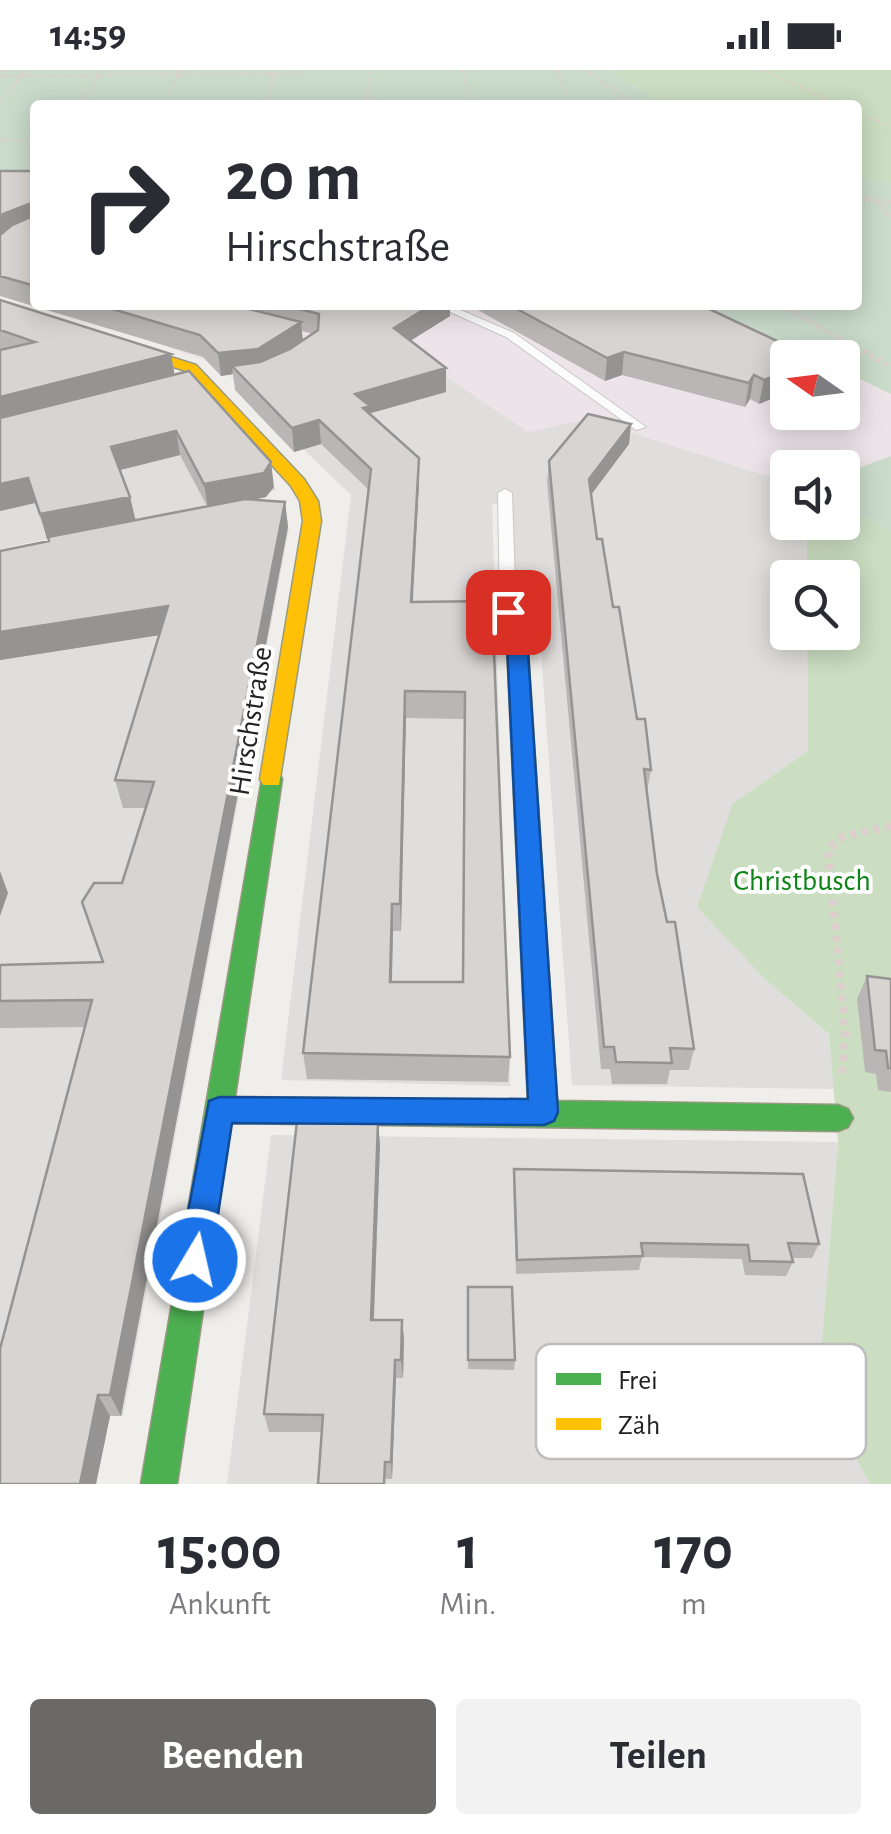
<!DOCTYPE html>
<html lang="de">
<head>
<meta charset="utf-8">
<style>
	:root { --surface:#fff; --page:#f2f2f3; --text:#2b2b33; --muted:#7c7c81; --accent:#6a6968 }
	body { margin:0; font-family:"Alegreya Sans",sans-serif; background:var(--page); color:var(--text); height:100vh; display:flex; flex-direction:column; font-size:38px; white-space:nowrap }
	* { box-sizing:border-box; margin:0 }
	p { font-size:32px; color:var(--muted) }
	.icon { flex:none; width:55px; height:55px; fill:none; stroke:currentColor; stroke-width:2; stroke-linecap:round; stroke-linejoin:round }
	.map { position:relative; height:1414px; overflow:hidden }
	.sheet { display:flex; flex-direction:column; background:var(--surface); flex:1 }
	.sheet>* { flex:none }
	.guide { position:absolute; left:30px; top:30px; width:832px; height:210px; border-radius:10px; box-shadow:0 5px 25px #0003; background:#fff; color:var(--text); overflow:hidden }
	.needle { width:65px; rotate:284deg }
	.tools { position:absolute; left:770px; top:270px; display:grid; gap:20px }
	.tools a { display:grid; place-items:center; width:90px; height:90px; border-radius:10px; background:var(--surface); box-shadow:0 5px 25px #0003; font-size:50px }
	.pin { position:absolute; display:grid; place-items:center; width:85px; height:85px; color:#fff; margin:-42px; border-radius:20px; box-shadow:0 5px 15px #0006 }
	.me { position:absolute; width:110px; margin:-55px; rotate:9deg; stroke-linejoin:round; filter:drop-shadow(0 0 8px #0008) }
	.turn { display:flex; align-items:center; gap:35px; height:210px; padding:0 30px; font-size:45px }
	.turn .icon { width:130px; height:130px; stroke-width:2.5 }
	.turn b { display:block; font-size:70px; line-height:85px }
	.eta { display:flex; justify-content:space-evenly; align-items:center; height:170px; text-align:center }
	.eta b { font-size:60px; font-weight:700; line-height:70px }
	.button { display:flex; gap:20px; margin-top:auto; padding:20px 30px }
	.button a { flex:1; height:115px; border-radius:10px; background:var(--accent); color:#fff; font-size:40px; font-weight:700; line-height:115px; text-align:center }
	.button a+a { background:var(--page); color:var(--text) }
	.status { display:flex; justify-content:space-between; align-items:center; height:70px; padding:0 50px; background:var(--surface); direction:ltr }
	.status svg { height:28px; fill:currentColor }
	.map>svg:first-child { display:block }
</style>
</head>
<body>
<div class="status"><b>14:59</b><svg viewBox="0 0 49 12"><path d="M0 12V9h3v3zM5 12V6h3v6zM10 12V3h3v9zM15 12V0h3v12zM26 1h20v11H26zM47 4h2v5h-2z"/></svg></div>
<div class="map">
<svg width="891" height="1414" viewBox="0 0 891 1414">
	<rect width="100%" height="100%" fill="#f0eeeb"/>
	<path fill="#dfdedc" d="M 427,294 L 477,325 L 589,349 L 787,412 L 788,452 L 807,453 L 807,507 L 788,508 L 788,562 L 807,563 L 808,681 L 733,733 L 766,910 L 829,964 L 834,1019 L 572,1015 L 538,539 L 518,539 L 511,432 L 492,434 L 510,1016 L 281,1010 L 351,425 L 250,328 Z
		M 191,325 L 277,420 L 0,479 L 0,377 Z
		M 238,458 L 289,458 L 123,1346 L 0,1345 L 0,510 Z
		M 271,1065 L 838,1072 L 818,1319 L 870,1414 L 227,1414 Z"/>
	<path fill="#ede4e9" d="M 235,235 L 700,235 L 813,287 L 788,288 L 788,342 L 842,342 L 843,301 L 891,324 L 891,386 L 843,404 L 842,398 L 788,398 L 787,412 L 589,349 L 528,362 L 427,294 L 250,328 L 220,297 L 161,275 Z"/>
	<path fill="#cbdec1" d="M 609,0 L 891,0 L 891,113 L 858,108 L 858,35 L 665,35 Z
		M 843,436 L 891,461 L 891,1414 L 870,1414 L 818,1319 L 838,1072 L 829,964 L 766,910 L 697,837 L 733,733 L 808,681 L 807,563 L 842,562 L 842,508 L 807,507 L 807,453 L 842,452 Z"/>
	<path fill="#cadbca" d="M 0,0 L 609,0 L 665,35 L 35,35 L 35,119 L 0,119 Z
		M 858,108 L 891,113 L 891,324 L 843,301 L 842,288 L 813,287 L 700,235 L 858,235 Z
		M 891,386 L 891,461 L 843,436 L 842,404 Z"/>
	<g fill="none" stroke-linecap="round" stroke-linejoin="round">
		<g stroke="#c9c8c7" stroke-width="2">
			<path id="lane" d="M 435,235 L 449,235 L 514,263 L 646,357 L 636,360 L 506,267 Z
				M 505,419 L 512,423 L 516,542 L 508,547 L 500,542 L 498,423 Z"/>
		</g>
		<g stroke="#999a82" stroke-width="3">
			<path id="fast" d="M 508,536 L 515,538 L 526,551 L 557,1031 L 838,1035 L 848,1039 L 853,1048 L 848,1057 L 838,1061 L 231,1053 L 177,1414 L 141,1414 L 263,703 L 279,703 L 282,709 L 235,1027 L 528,1031 L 506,552 L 498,542 Z"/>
		</g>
		<g stroke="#999a82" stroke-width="3">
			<path id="slow" d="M 0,233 L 196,295 L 304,409 L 318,431 L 321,451 L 279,715 L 263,715 L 260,709 L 303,451 L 300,431 L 291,416 L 186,301 L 0,241 Z"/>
		</g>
		<path stroke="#dccecd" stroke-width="2.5" stroke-dasharray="2.5 2.5" stroke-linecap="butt" d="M 0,0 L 6,0
			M 463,0 L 470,35
			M 557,0 L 571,35
			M 585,0 L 636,35
			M 763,0 L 838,35
			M 0,6 L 302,3
			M 0,32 L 26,0
			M 80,35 L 102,0
			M 164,35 L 180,0
			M 267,35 L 274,2
			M 367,35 L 369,0
			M 858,43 L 891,56
			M 0,71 L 35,71"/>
		<path stroke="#dccecd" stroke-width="4" stroke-dasharray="2.5 2.5" stroke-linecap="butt" d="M 858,128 L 891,132
			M 878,132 L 891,148
			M 781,235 L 853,276"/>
		<path stroke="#dccecd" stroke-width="5" stroke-dasharray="4 4" stroke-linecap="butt" d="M 849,273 L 891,297"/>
		<path stroke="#dccecd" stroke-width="8" stroke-dasharray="6 6" stroke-linecap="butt" d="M 842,1003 L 845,962 L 828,779 L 842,767 L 891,756"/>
		<use href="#lane" fill="#fdfcfc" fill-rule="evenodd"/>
		<use href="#fast" fill="#4caf50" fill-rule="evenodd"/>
		<use href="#slow" fill="#ffc107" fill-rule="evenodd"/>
	</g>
	<path fill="#b9b6b5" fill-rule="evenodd" d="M 0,101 L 35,101 L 35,235 L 450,235 L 450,246 L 410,271 L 446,298 L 446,322 L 371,343 L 371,345 L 419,412 L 413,532 L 492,531 L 510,987 L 508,1012 L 307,1009 L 303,983 L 369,420 L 321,374 L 294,382 L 235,320 L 233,304 L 221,306 L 203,287 L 0,226 ZM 302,261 L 313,264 L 303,270 ZM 406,648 L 465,649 L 462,912 L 392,912 L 393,861 L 401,861 Z
		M 0,230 L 171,284 L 174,305 L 274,417 L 266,427 L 254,430 L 285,432 L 288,457 L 121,1346 L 110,1346 L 96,1414 L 85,957 L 0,958 L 0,895 L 102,892 L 122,813 L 145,738 L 123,738 L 115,710 L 159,565 L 0,590 L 0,481 L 49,472 L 35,433 L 0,441 ZM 180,385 L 207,436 L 135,450 L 130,427 L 120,400 Z
		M 469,235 L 701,235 L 788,288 L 788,322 L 759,334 L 750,329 L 745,337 L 622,305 L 605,311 Z
		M 631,354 L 629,374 L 591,425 L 597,469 L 637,649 L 651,700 L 647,722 L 657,804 L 694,979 L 689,1000 L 670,1000 L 667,1014 L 612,1014 L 610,999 L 601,999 L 547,412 L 549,391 Z
		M 867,906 L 891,909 L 891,1022 L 878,1020 L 876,1004 L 865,1002 L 857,929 Z
		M 380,1074 L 374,1250 L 402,1250 L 404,1269 L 403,1308 L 396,1308 L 392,1409 L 387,1409 L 322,1362 L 269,1362 L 264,1344 Z
		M 514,1099 L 819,1174 L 812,1188 L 792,1188 L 793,1192 L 786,1206 L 745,1205 L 742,1189 L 642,1187 L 639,1200 L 516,1204 L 513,1114 Z
		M 468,1217 L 515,1290 L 514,1300 L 468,1299 Z"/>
	<path fill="#969493" d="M 29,134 L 34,154 L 0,173 L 0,147 L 3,144 Z
		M 432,235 L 450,235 L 450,246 L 394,281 L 394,258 Z
		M 301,252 L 303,275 L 261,302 L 232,296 L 233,304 L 221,306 L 218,283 Z
		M 624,282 L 622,305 L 605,311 L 607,288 Z
		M 171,284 L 175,307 L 0,352 L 0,327 Z
		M 446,298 L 446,322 L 371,343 L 371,360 L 355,324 Z
		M 788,301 L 788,322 L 759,334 L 764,310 Z
		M 754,305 L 750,329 L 745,337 L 749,313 Z
		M 319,350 L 321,374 L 294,382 L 292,358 Z
		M 631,354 L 629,374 L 587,430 L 589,409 Z
		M 176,361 L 180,385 L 116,401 L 111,377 Z
		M 419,388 L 419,412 L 411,558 L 411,532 Z
		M 271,392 L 274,417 L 266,427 L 208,439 L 204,414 Z
		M 28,408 L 35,433 L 0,441 L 0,414 Z
		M 130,427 L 136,452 L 47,469 L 40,444 Z
		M 285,432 L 288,457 L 121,1346 L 110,1325 Z
		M 168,536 L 173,563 L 0,590 L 0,562 Z
		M 405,621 L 406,648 L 401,861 L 400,834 Z
		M 0,801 L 8,823 L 0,846 Z
		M 392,834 L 393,861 L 391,938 L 390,912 Z
		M 378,1052 L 380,1074 L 373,1268 L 371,1250 Z
		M 402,1250 L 404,1269 L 403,1308 L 401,1290 Z
		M 395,1290 L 396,1308 L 392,1409 L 391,1392 Z
		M 98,1325 L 110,1346 L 96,1414 L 80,1414 Z"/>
	<path fill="#d7d4d2" stroke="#969493" stroke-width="2.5" fill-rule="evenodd" d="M 0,101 L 35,101 L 35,216 L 0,206 L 0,165 L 12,155 L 33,146 L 34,138 L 29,134 L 3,144 L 0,147 Z
		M 0,230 L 171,284 L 0,327 L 0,280 L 35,272 L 0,260 Z
		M 99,235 L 233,235 L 301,252 L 258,279 L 218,283 L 200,265 Z
		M 284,235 L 431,235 L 394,258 L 446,298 L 355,324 L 370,336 L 363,338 L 419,388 L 411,532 L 492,531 L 510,987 L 303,983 L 371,399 L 319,350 L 292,358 L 232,296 L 260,292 L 290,279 L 318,260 L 319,244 ZM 405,621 L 465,622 L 463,912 L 390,912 L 392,834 L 400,834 Z
		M 510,235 L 545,235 L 543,237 L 550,235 L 701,235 L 813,288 L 788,288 L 788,301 L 764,310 L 754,305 L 749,313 L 624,282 L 607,288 Z
		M 189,301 L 271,392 L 264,403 L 204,414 L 176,361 L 111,377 L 130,427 L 40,444 L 28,408 L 0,414 L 0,348 Z
		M 588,344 L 631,354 L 589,409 L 597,469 L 602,469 L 613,537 L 619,537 L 637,649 L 645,649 L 651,700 L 644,699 L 657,804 L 667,852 L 675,852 L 694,979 L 670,978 L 672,993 L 616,992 L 614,977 L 604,977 L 549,391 Z
		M 245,429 L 285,432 L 110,1325 L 98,1325 L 80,1414 L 0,1414 L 0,1279 L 92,930 L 0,931 L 0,895 L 103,892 L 82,832 L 94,813 L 122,813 L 154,712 L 115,710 L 168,536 L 0,562 L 0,481 L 49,471 L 48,467 Z
		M 867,906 L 891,909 L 891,998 L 888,998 L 886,981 L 875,980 Z
		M 297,1051 L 378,1052 L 371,1250 L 402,1250 L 401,1290 L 395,1290 L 391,1392 L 385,1392 L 384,1414 L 318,1414 L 323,1345 L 264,1344 Z
		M 514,1099 L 803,1104 L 819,1174 L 788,1173 L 793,1192 L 750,1191 L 748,1175 L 641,1173 L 643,1186 L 517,1190 Z
		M 468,1217 L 512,1217 L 515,1290 L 468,1290 Z"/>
	<path fill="#1a73e8" stroke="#114b97" stroke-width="2.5" d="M 508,536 L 526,551 L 558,1042 L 554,1051 L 544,1055 L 232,1053 L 211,1190 L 206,1201 L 195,1206 L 183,1201 L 179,1190 L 209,1031 L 219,1027 L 528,1029 L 506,552 L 498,542 Z"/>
	<g text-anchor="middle" stroke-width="8" stroke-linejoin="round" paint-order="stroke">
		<g font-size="30" fill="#222" stroke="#fff">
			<text transform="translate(250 651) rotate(-81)" y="10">Hirschstraße</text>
		</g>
		<g font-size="30" fill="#0c8416" stroke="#fff">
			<text x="802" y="820">Christbusch</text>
		</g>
	</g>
	<rect x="536" y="1274" width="330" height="115" rx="15" fill="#fff" stroke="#bdbdbd" stroke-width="2.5"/>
	<rect x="556" y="1303" width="45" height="12" fill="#4caf50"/>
	<rect x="556" y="1348" width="45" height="12" fill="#ffc107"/>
	<g font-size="28" fill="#222">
		<text x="618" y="1319">Frei</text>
		<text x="618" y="1364">Zäh</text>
	</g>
</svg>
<div class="tools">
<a><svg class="needle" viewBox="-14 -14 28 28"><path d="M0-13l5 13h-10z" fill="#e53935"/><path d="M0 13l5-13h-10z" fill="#7c7c81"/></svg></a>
<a><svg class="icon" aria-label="sound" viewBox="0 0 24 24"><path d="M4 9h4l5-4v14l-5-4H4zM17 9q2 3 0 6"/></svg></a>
<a><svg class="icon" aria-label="search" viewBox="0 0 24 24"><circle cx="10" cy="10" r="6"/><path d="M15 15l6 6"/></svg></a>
</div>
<div class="pin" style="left:508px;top:542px;background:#d93025"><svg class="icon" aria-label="arrive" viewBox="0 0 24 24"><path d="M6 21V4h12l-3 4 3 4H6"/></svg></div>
<svg class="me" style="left:195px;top:1190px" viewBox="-20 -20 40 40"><circle r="17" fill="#1a73e8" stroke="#fff" stroke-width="3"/><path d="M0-11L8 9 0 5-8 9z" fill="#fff"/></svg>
<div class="guide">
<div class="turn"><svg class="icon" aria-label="right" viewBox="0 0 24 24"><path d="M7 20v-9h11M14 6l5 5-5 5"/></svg><div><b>20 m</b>Hirschstraße</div></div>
</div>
</div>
<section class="sheet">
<div class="eta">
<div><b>15:00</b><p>Ankunft</p></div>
<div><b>1</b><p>Min.</p></div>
<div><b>170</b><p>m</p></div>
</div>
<div class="button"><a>Beenden</a><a>Teilen</a></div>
</section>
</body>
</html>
